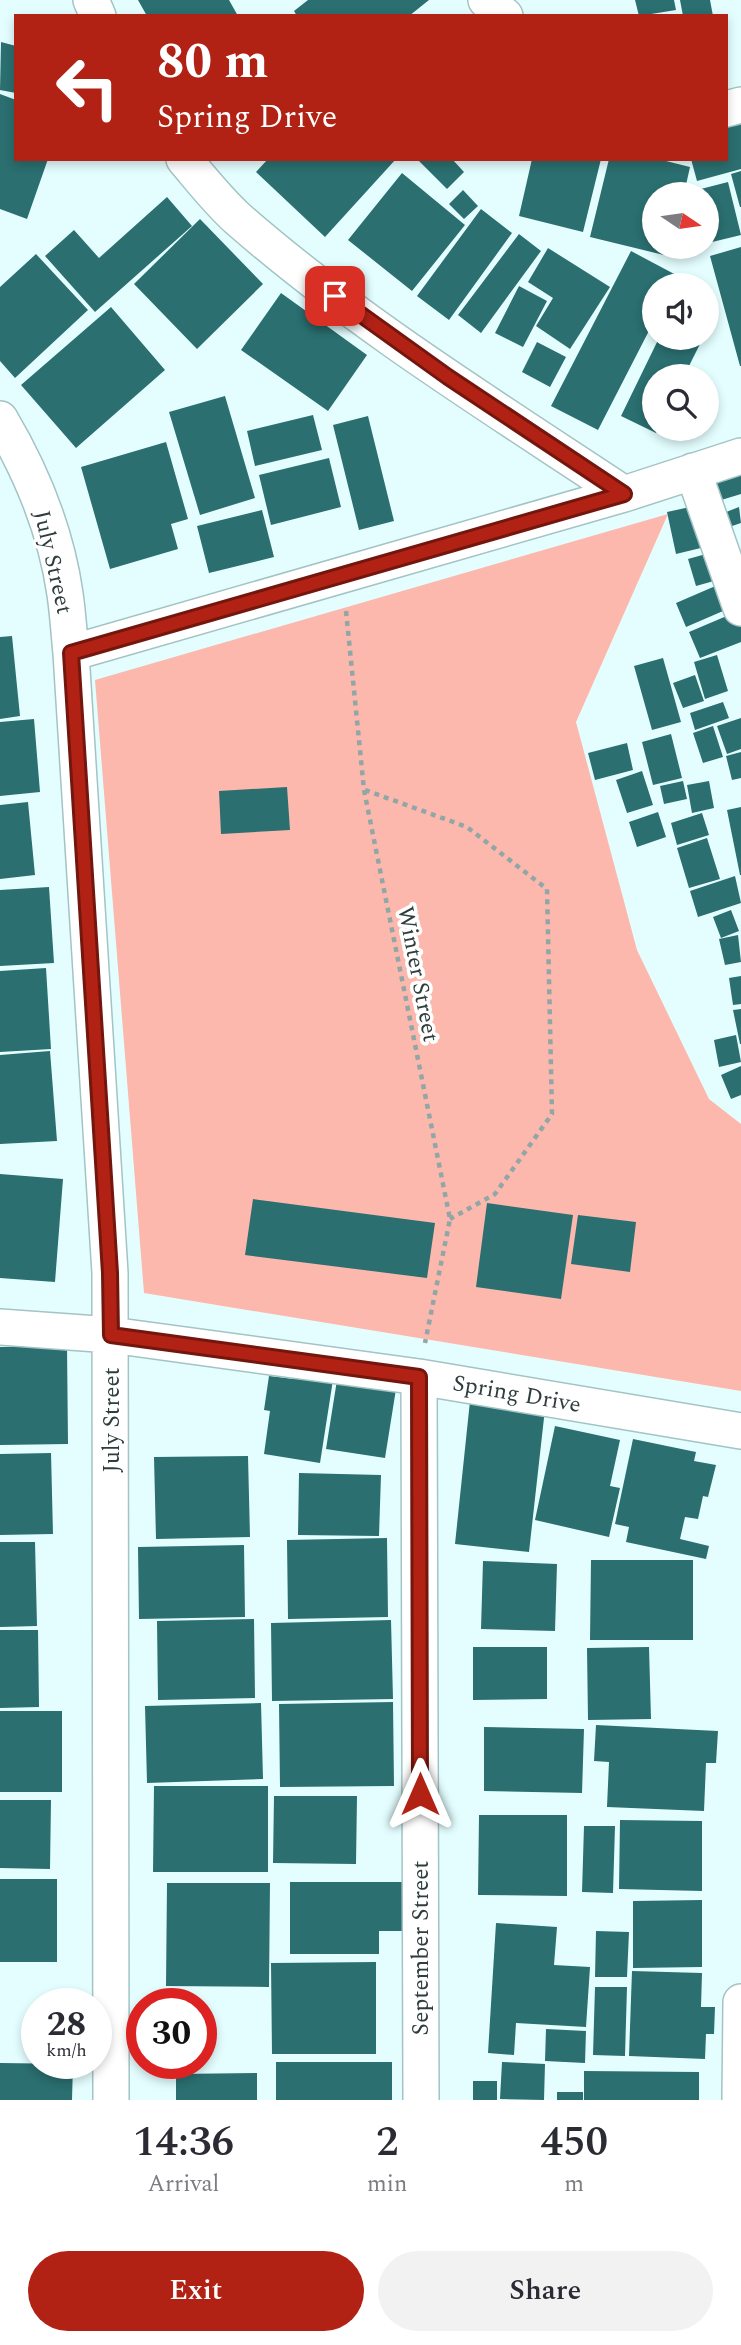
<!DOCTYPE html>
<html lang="en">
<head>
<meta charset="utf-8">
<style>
	:root { --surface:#fff; --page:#f2f2f3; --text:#2b2b33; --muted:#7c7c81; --accent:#b12215 }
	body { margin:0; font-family:Spectral,serif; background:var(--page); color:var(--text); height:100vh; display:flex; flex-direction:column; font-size:26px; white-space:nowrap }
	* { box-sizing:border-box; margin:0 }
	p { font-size:23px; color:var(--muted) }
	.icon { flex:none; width:38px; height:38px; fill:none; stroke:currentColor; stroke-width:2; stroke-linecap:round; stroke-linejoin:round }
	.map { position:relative; height:2100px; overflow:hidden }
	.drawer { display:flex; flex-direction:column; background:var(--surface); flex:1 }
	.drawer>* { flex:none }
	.hud { position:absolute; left:14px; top:14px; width:714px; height:147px; border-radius:0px; box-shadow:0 4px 10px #0003; background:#b12215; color:#fff; overflow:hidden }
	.needle { width:46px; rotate:103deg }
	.tools { position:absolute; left:642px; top:182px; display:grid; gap:14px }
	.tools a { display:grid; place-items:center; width:77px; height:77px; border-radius:50%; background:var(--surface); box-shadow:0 4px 10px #0003; font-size:35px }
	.speed { position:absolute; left:21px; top:1988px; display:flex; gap:14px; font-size:35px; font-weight:700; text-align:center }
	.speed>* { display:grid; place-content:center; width:91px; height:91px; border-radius:50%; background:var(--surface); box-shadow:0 4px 10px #0003; line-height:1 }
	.speed small { font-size:18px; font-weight:400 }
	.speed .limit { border:10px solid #d22; background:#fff; color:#111 }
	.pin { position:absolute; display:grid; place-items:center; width:60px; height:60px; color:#fff; margin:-30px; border-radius:14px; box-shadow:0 4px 10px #0006 }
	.me { position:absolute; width:77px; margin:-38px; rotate:0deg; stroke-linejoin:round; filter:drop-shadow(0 0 5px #0008) }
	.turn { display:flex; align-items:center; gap:24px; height:147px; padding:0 28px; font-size:32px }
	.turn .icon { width:91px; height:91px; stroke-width:2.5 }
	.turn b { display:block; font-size:49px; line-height:60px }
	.eta { display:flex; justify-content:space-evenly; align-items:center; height:119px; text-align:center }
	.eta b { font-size:42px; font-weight:600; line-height:49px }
	.button { display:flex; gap:14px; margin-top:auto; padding:14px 28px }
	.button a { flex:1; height:80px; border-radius:42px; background:var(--accent); color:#fff; font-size:28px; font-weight:600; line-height:80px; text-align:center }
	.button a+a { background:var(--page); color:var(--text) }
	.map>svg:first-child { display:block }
</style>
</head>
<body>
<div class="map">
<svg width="741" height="2100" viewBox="0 0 741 2100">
	<rect width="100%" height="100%" fill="#e4feff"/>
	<path fill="#fcb8ac" d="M 668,514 L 576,722 L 637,950 L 709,1099 L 741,1124 L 741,1391 L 144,1293 L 95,680 Z"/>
	<path fill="#2b6f70" d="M 138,0 L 229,0 L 238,16 L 147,16 Z
		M 308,0 L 429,0 L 409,16 L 297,16 L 294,11 Z
		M 635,0 L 674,0 L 676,10 L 639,16 Z
		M 680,0 L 710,0 L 713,16 L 683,16 Z
		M 1,42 L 16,46 L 16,93 L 0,90 Z
		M 0,94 L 16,100 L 16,159 L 48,159 L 27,219 L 0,209 Z
		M 741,122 L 741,169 L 697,181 L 691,159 L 726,159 L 726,126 Z
		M 268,159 L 396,159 L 325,237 L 256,172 Z
		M 417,159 L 452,159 L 464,172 L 447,189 Z
		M 532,159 L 601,159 L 583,232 L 519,216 Z
		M 609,159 L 658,159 L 690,167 L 684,194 L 654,194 L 654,247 L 671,247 L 668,256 L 590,237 Z
		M 741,171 L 741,207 L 740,207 L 731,174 Z
		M 402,173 L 465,225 L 412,291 L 348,240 Z
		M 728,182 L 741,235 L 708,243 L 707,194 L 694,194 L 693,191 Z
		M 463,190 L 478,206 L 464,219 L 449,204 Z
		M 167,197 L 192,226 L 95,312 L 45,256 L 74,230 L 99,258 Z
		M 481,209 L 512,233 L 449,320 L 417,296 Z
		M 200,219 L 263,284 L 197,349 L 134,284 Z
		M 519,234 L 541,251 L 481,333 L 458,315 Z
		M 741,247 L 741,366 L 740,366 L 710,256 Z
		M 548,248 L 610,287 L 570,349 L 536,326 L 553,298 L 528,282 Z
		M 631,251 L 678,276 L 673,285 L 654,285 L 654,321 L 598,430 L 551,406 Z
		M 36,254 L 88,310 L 15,378 L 0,361 L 0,287 Z
		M 519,286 L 547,301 L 523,347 L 495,333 Z
		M 281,293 L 367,355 L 328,411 L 241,350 Z
		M 707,303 L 717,308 L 707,329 Z
		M 111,307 L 165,370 L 76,448 L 21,385 Z
		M 659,338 L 703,338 L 684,376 L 654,376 L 654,429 L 658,429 L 656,433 L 621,416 Z
		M 537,342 L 566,357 L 550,387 L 522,372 Z
		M 225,396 L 255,498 L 200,515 L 169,412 Z
		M 313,415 L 322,450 L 255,466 L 247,431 Z
		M 368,416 L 394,521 L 359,530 L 333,425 Z
		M 166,442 L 188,519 L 171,524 L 178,549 L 110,569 L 81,467 Z
		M 329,458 L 341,507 L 271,525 L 259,475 Z
		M 741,473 L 741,494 L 718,501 L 712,482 Z
		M 699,505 L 709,546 L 676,554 L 667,512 Z
		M 739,507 L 741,523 L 726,528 L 721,514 Z
		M 262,510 L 274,557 L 209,573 L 197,526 Z
		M 713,552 L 721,579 L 696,586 L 688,559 Z
		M 727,581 L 737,605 L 686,627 L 676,603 Z
		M 736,612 L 741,624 L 741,642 L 700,658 L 689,632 Z
		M 12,636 L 20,716 L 0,719 L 0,637 Z
		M 717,655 L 728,691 L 705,699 L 694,662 Z
		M 663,658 L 681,722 L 652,730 L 634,666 Z
		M 695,675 L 704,701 L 683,708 L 673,683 Z
		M 723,702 L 729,718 L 695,730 L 690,713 Z
		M 741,718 L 741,749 L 727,754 L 717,726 Z
		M 34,719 L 40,792 L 0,796 L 0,722 Z
		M 713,726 L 723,757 L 703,763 L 693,733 Z
		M 671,734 L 682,778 L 653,785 L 642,742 Z
		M 627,743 L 633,770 L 595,780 L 588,753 Z
		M 741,752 L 741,778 L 732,780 L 726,756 Z
		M 642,771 L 653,805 L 627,813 L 616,780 Z
		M 683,781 L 687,799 L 664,804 L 660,786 Z
		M 709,781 L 714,808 L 692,813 L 687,785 Z
		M 287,787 L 290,830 L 221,834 L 219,791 Z
		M 28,802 L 35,875 L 0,879 L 0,805 Z
		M 741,807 L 741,875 L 740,875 L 727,810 Z
		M 658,812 L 666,837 L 637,847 L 629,822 Z
		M 702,813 L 709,835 L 677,845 L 671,823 Z
		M 707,838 L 720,879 L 689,888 L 677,848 Z
		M 735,876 L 741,903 L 698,917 L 690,891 Z
		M 49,887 L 54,963 L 0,966 L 0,890 Z
		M 731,910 L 739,931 L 721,938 L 713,917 Z
		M 738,935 L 741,962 L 725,965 L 719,939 Z
		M 46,968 L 51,1049 L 0,1052 L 0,971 Z
		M 741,976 L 741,1004 L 733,1005 L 729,978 Z
		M 741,1009 L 741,1044 L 740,1044 L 733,1010 Z
		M 736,1035 L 741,1062 L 719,1067 L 714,1040 Z
		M 50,1051 L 57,1141 L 0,1144 L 0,1055 Z
		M 741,1066 L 741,1095 L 731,1099 L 721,1075 Z
		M 0,1174 L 63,1179 L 55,1282 L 0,1278 Z
		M 253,1199 L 435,1223 L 427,1278 L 245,1255 Z
		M 487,1203 L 573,1215 L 561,1299 L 476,1287 Z
		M 578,1215 L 636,1222 L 630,1272 L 571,1264 Z
		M 67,1346 L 68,1444 L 0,1445 L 0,1347 Z
		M 296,1361 L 335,1367 L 320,1463 L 264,1454 L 270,1411 L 264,1410 L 269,1376 L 294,1379 Z
		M 337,1380 L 396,1389 L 385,1458 L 326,1449 Z
		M 470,1401 L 545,1409 L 529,1552 L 455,1544 Z
		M 555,1426 L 620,1440 L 610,1486 L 620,1488 L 609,1537 L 535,1520 Z
		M 633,1439 L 696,1452 L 694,1461 L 716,1465 L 708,1497 L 703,1496 L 698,1519 L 685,1517 L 680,1539 L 709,1546 L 706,1559 L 626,1542 L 629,1527 L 615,1524 Z
		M 51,1453 L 53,1534 L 0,1535 L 0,1454 Z
		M 248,1456 L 250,1537 L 156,1539 L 154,1457 Z
		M 299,1473 L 381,1475 L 379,1536 L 298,1535 Z
		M 387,1538 L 388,1617 L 288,1619 L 287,1540 Z
		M 0,1542 L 35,1542 L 37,1626 L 0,1627 Z
		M 244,1545 L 245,1617 L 139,1619 L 138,1547 Z
		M 591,1560 L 693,1560 L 693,1640 L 590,1640 Z
		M 483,1561 L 557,1564 L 555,1631 L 481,1629 Z
		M 254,1619 L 255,1698 L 158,1700 L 157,1621 Z
		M 391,1620 L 393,1699 L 272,1701 L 271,1623 Z
		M 0,1630 L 38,1630 L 39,1707 L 0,1708 Z
		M 473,1647 L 547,1647 L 547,1699 L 473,1700 Z
		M 649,1647 L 651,1719 L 588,1720 L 587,1648 Z
		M 393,1702 L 394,1786 L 280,1787 L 279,1704 Z
		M 261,1703 L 263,1779 L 147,1783 L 145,1706 Z
		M 0,1711 L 62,1711 L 62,1792 L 0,1792 Z
		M 596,1725 L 718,1731 L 716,1763 L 706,1763 L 704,1811 L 607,1807 L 609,1762 L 594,1761 Z
		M 484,1727 L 584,1729 L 582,1793 L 484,1791 Z
		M 154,1786 L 268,1786 L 268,1872 L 153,1872 Z
		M 274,1796 L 357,1796 L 356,1864 L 273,1863 Z
		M 0,1800 L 51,1800 L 50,1869 L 0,1868 Z
		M 479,1815 L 567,1815 L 567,1896 L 478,1895 Z
		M 620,1820 L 702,1821 L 702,1891 L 619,1889 Z
		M 584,1826 L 615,1826 L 613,1893 L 582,1892 Z
		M 0,1879 L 57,1879 L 57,1962 L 0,1962 Z
		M 290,1882 L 404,1882 L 404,1931 L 379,1931 L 379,1954 L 290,1954 Z
		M 167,1883 L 270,1883 L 269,1987 L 166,1986 Z
		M 702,1900 L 702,1967 L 633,1968 L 633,1901 Z
		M 496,1923 L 557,1927 L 554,1965 L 590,1967 L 586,2027 L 516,2023 L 514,2055 L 488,2053 Z
		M 596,1931 L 629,1932 L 627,1977 L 595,1977 Z
		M 376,1962 L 376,2054 L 272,2054 L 271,1963 Z
		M 632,1971 L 702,1973 L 701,2007 L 715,2007 L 714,2034 L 706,2034 L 705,2059 L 629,2056 Z
		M 595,1987 L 627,1987 L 625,2056 L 593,2055 Z
		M 546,2029 L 586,2031 L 585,2063 L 545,2061 Z
		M 276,2062 L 392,2062 L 392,2100 L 276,2100 Z
		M 502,2062 L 545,2064 L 544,2100 L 500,2099 Z
		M 0,2063 L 73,2064 L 72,2100 L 0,2100 Z
		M 584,2071 L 699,2072 L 699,2100 L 584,2100 Z
		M 257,2073 L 257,2100 L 176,2100 L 176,2074 Z
		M 473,2081 L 497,2081 L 497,2100 L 473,2100 Z
		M 557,2092 L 583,2092 L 583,2100 L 557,2100 Z"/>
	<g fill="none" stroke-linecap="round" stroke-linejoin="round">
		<g stroke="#a3c3c4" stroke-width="38">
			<path id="street" d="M 91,0 L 98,16
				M 486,0 L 505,16
				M 726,109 L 741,105
				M 184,159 C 201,179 218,201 238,219 C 357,323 493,407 624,494
				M 0,419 C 32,473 56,531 65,594 C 68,614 69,634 71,653 L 110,1273 L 111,2100
				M 693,471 L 741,608
				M 71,653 L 624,494 L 741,456
				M 0,1327 L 111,1335 L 419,1377 L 741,1431
				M 419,1377 L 421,2100
				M 740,2100 L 741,2002"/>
		</g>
		<path stroke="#91a6a6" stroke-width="4.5" stroke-dasharray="5 5" stroke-linecap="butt" d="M 346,611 L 364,790 L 450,1219 L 425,1343
			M 365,790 L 467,827 L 547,889 L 552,1114 L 495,1194 L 450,1219"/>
		<use href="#street" stroke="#fff" stroke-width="35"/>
	</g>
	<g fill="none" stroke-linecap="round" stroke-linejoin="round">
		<g stroke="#73160e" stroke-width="18">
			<path id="route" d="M 335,296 L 448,377 L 624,494 L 71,653 L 110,1273 L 111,1335 L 419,1377 L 420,1794"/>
		</g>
		<use href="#route" stroke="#b12215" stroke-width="12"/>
	</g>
	<g text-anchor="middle" stroke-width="7" stroke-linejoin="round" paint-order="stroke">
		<g font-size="23" fill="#2f3d3d" stroke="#fff">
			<text transform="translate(54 562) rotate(77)" y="8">July Street</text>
			<text transform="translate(419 974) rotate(79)" y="8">Winter Street</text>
			<text transform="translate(517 1393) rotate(10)" y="8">Spring Drive</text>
			<text transform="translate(111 1420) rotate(-90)" y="8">July Street</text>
			<text transform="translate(420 1948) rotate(-90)" y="8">September Street</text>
		</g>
	</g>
</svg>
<div class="tools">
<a><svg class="needle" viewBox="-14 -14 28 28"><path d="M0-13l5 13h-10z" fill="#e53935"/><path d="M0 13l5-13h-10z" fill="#7c7c81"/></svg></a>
<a><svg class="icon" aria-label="sound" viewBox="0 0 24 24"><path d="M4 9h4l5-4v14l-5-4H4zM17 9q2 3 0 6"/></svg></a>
<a><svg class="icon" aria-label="search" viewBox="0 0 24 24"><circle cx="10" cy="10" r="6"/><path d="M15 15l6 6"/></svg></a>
</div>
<div class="speed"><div>28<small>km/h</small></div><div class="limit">30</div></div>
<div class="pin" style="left:335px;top:296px;background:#d93025"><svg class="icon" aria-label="arrive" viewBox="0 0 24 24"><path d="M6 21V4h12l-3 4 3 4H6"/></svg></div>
<svg class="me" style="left:420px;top:1794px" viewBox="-20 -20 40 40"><path d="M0-17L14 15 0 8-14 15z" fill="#b12215" stroke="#fff" stroke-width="4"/></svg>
<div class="hud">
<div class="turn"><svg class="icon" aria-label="left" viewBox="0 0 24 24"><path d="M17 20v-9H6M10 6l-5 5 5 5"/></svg><div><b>80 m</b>Spring Drive</div></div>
</div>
</div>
<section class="drawer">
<div class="eta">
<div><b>14:36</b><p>Arrival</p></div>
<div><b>2</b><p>min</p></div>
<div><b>450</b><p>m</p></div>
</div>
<div class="button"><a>Exit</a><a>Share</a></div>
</section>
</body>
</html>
